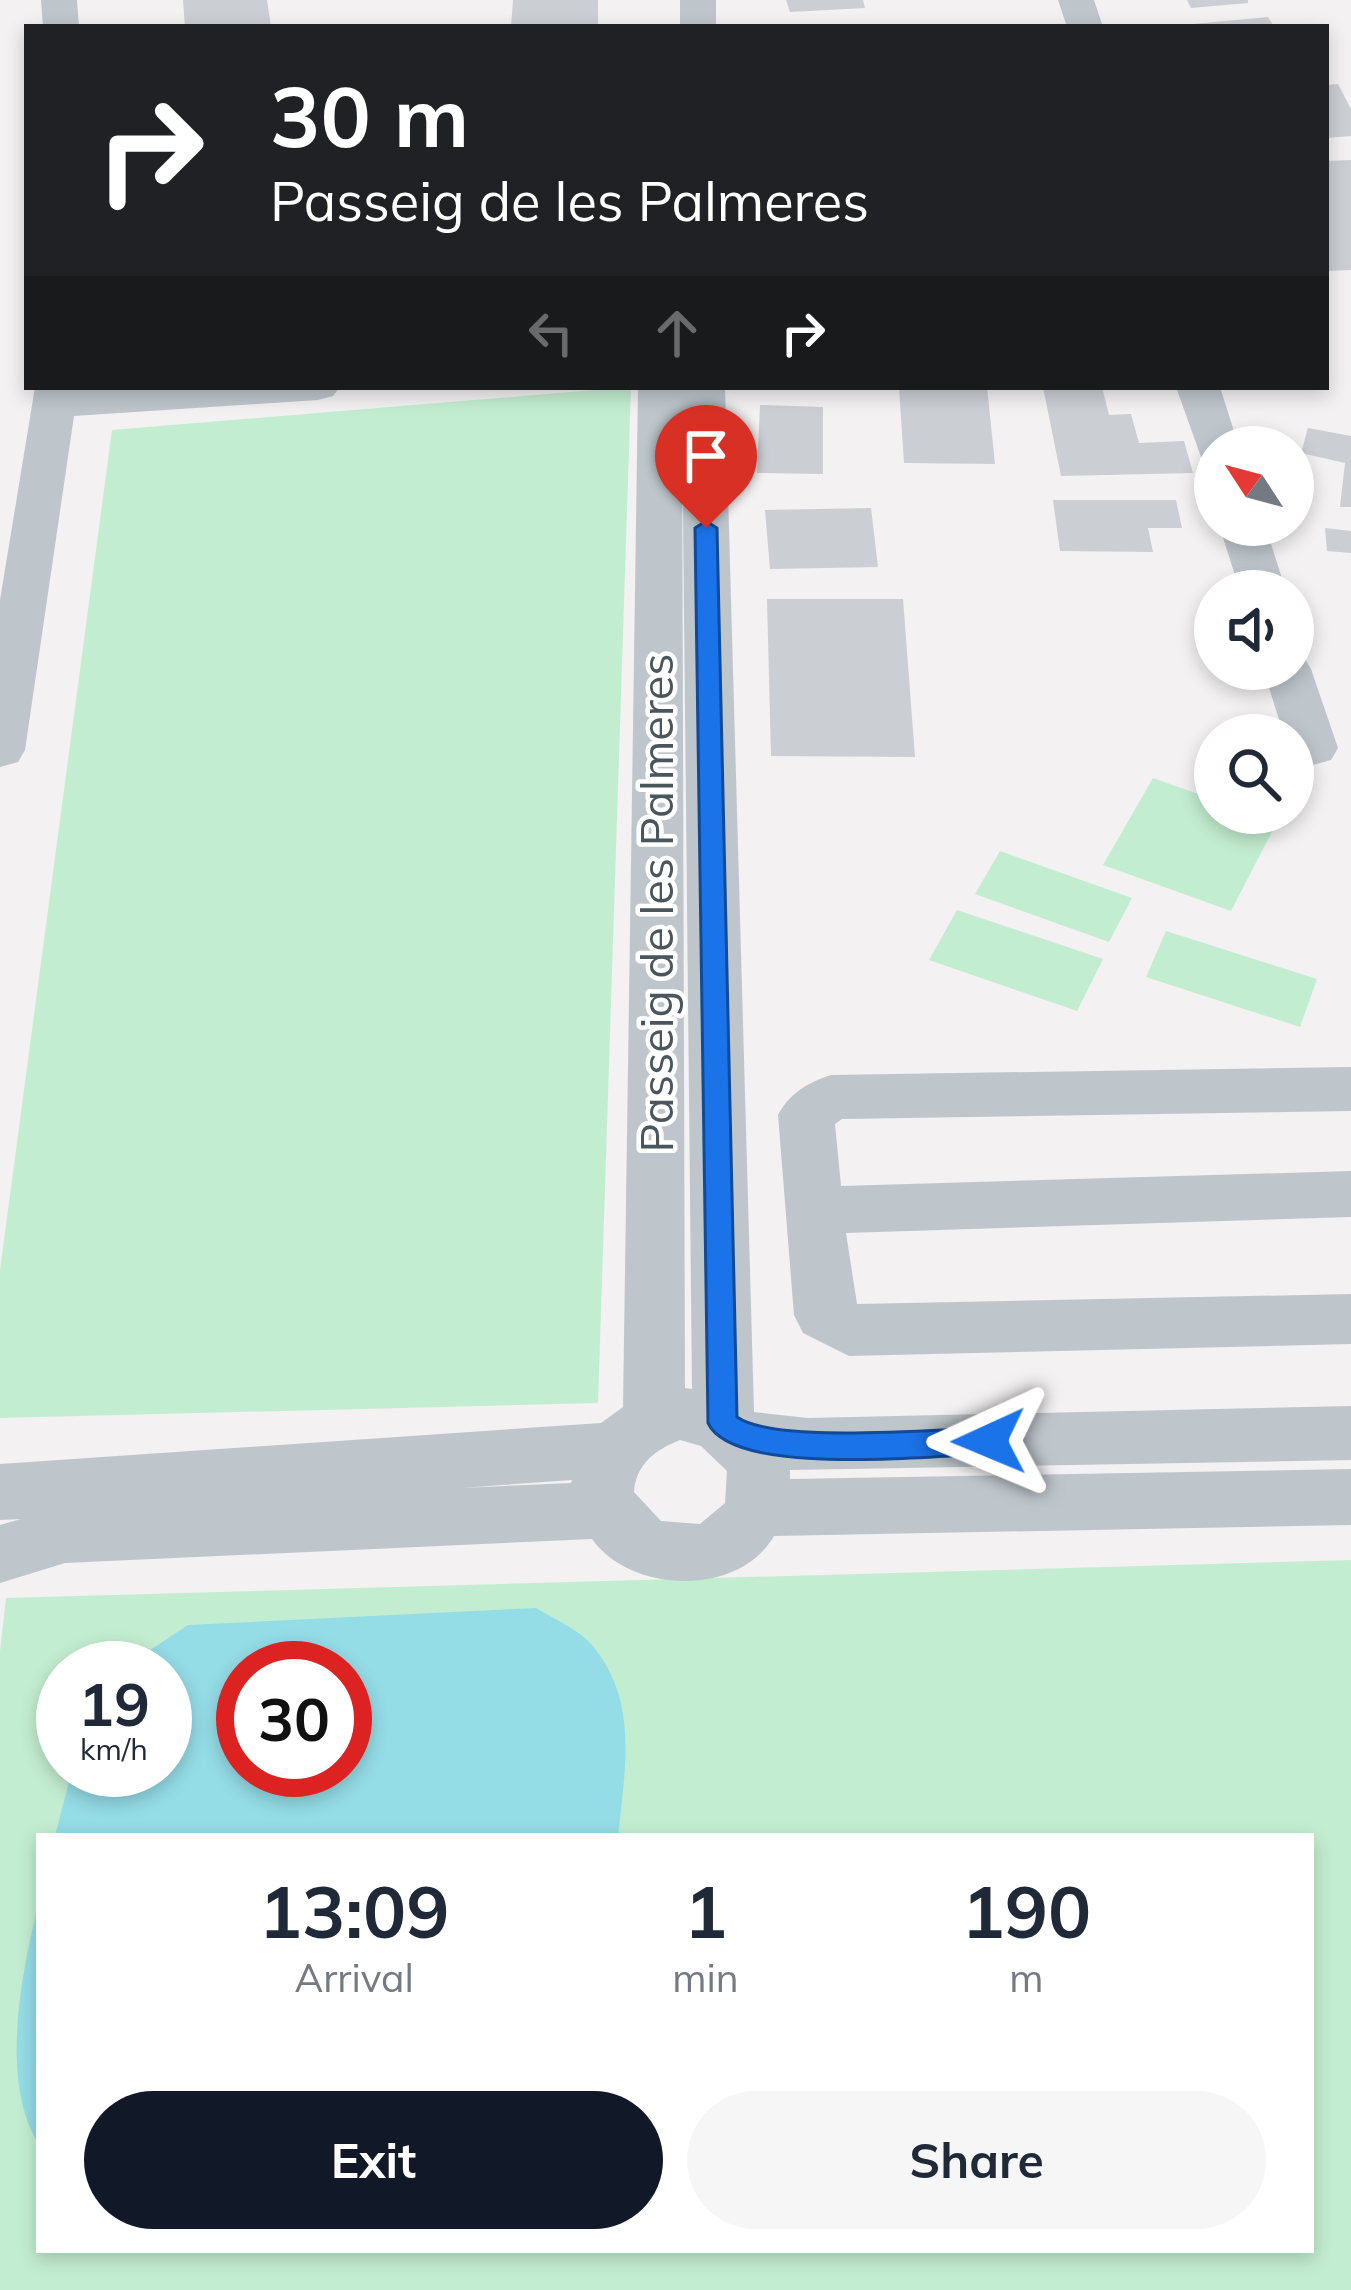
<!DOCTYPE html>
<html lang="en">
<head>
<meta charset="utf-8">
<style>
	:root { --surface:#fff; --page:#f6f6f7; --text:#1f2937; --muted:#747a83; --accent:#111827 }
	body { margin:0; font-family:Mulish,sans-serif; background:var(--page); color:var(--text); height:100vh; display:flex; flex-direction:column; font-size:45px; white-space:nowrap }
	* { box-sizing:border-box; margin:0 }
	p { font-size:39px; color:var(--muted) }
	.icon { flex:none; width:66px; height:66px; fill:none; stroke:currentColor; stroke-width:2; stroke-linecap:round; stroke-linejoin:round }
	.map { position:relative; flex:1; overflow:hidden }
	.drawer { position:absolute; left:36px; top:1833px; width:1278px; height:420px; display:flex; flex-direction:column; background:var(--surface); border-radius:0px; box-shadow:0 6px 18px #0003 }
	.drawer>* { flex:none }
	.guide { position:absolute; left:24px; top:24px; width:1305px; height:366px; border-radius:0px; box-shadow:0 6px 18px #0003; background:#202124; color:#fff; overflow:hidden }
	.needle { width:78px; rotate:306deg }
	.buttons { position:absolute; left:1194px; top:426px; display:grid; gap:24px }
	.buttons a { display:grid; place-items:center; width:120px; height:120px; border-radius:50%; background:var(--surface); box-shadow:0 6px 18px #0003; font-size:60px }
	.speed { position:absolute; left:36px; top:1641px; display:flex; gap:24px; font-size:60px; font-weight:700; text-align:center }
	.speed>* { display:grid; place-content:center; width:156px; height:156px; border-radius:50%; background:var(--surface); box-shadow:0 6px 18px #0003; line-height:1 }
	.speed small { font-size:30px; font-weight:400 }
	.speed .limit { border:18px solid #d22; background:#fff; color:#111 }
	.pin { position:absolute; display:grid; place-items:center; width:102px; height:102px; color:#fff; margin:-123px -51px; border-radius:50% 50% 50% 0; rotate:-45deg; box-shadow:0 0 12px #0007 }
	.pin .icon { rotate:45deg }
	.me { position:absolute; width:132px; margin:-66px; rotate:269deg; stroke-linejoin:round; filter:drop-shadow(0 0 9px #0008) }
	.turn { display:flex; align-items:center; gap:42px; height:252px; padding:0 48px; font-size:54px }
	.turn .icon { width:156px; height:156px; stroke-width:2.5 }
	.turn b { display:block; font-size:84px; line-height:102px }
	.lanes { display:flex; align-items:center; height:114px; padding:0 48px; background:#0003; justify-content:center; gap:60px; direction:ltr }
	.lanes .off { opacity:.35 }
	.eta { display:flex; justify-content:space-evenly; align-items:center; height:204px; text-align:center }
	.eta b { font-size:72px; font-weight:700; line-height:84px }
	.action { display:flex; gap:24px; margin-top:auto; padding:24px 48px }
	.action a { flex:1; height:138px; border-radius:72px; background:var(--accent); color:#fff; font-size:48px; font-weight:700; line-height:138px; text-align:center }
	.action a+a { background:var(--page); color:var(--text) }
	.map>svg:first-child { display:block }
</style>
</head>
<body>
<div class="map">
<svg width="1351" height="2290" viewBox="0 0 1351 2290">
	<rect width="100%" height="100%" fill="#f3f1f1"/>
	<path fill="#c3edd0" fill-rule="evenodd" d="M 631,387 L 598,1403 L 0,1418 L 0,1270 L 112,430 Z
		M 1153,778 L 1215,800 L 1215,813 L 1253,813 L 1277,822 L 1231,911 L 1103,865 Z
		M 1000,851 L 1132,898 L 1109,942 L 975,894 Z
		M 957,910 L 1103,959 L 1077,1011 L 929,960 Z
		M 1166,931 L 1317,979 L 1300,1027 L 1146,977 Z
		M 1351,1560 L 1351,2290 L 0,2290 L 0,1651 L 6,1598 ZM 63,1668 L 165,1668 L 165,1770 L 63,1770 ZM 243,1668 L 345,1668 L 345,1770 L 243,1770 ZM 39,1836 L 1311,1836 L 1311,2250 L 39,2250 Z"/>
	<path fill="#94dce6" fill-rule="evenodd" d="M 536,1608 C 554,1619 579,1630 592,1645 C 639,1701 625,1769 618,1836 L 55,1836 L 72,1770 L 165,1770 L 165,1668 L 123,1668 L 188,1625 ZM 243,1668 L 345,1668 L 345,1770 L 243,1770 Z
		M 39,1901 L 39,2145 C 0,2082 20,1978 39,1901 Z"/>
	<path fill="#cbced3" d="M 183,0 L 267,0 L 271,27 L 185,27 Z
		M 513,0 L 598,0 L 598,27 L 511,27 Z
		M 786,0 L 863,0 L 865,8 L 790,12 Z
		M 1187,0 L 1248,0 L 1248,3 L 1191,8 Z
		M 1268,17 L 1274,27 L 1193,27 L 1193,24 Z
		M 1338,84 L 1351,109 L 1351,136 L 1326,138 L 1326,85 Z
		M 1351,160 L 1351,270 L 1326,271 L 1326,161 Z
		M 899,387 L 987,387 L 995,464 L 904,463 Z
		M 1043,387 L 1102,387 L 1109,415 L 1131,414 L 1139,443 L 1184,441 L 1193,473 L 1061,476 Z
		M 760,405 L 823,407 L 823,474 L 757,473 Z
		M 1308,428 L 1351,436 L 1351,507 L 1340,507 L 1345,463 L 1301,453 Z
		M 1053,500 L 1176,500 L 1182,528 L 1148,528 L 1153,552 L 1060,551 Z
		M 871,508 L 878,567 L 770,569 L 765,510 Z
		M 1325,528 L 1351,531 L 1351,553 L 1327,551 Z
		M 767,599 L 903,599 L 915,757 L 771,756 Z"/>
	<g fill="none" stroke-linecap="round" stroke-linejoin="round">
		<path fill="#bec6cc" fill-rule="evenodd" d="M 41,0 L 77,0 L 79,27 L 43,27 Z
			M 680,0 L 716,0 L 716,27 L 680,27 Z
			M 1058,0 L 1094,0 L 1103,27 L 1067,27 Z
			M 35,387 L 340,387 L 333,396 L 318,400 L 74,416 L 25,750 L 18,762 L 0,767 L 0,600 Z
			M 638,387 L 725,387 L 754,1412 L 808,1418 L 1351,1406 L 1351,1460 L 790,1470 L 790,1479 L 1351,1469 L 1351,1525 L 774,1536 C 739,1597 631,1594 592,1539 L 65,1563 L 0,1583 L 0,1525 L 21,1519 L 0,1520 L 0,1464 L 601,1423 L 623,1407 ZM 682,416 L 692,1389 L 685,1388 ZM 680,1440 L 701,1446 L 727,1471 L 725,1503 L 700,1524 L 661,1521 L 634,1492 C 636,1464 655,1450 680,1440 ZM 572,1480 L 571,1483 L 461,1488 Z
			M 1176,387 L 1220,387 L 1239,447 L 1215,447 L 1215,460 L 1201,457 Z
			M 1219,525 L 1265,525 L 1286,591 L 1240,591 Z
			M 1293,654 L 1304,657 L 1311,669 L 1338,748 L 1331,760 L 1313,765 L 1293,756 L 1293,735 L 1284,735 L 1263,669 L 1293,669 Z
			M 1351,1067 L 1351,1111 L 842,1119 L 835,1124 L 841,1186 L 1351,1171 L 1351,1217 L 846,1233 L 857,1304 L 1351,1294 L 1351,1344 L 849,1356 L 803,1333 L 794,1315 L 778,1115 C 790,1093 807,1083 831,1075 Z"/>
	</g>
	<path fill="#1a73e8" stroke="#114b97" stroke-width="3" d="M 706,521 L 717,528 L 737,1417 C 775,1444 936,1429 989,1428 L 1004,1441 L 989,1454 C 932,1455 734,1478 708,1423 L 695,528 Z"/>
	<g text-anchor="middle" stroke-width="9" stroke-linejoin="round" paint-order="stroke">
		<g font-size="45" fill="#4a565d" stroke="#fff">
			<text transform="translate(657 903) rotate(-90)" y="16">Passeig de les Palmeres</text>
		</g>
	</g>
</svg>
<div class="buttons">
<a><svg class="needle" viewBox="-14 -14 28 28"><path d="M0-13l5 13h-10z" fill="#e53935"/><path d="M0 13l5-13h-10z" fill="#747a83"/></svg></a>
<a><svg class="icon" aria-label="sound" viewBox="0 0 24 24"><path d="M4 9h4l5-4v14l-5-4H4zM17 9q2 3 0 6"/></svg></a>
<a><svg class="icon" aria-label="search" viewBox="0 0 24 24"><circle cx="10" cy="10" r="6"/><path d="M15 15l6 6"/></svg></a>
</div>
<div class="speed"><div>19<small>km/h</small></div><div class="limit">30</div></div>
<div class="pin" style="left:706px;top:528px;background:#d93025"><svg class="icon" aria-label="arrive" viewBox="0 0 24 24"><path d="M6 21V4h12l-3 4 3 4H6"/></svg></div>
<svg class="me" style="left:989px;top:1441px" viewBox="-20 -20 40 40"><path d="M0-17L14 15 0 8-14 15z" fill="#1a73e8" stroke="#fff" stroke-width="4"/></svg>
<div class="guide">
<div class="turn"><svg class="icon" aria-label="right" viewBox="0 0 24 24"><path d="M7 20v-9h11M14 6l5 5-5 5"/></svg><div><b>30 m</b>Passeig de les Palmeres</div></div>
<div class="lanes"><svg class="icon off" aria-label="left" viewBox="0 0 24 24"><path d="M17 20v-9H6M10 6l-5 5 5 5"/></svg><svg class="icon off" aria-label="ahead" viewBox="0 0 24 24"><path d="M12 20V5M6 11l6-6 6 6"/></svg><svg class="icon" aria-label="right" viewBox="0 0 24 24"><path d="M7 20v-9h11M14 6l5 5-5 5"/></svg></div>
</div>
<section class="drawer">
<div class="eta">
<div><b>13:09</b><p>Arrival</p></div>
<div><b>1</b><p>min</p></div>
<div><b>190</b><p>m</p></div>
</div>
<div class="action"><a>Exit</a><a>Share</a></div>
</section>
</div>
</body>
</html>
